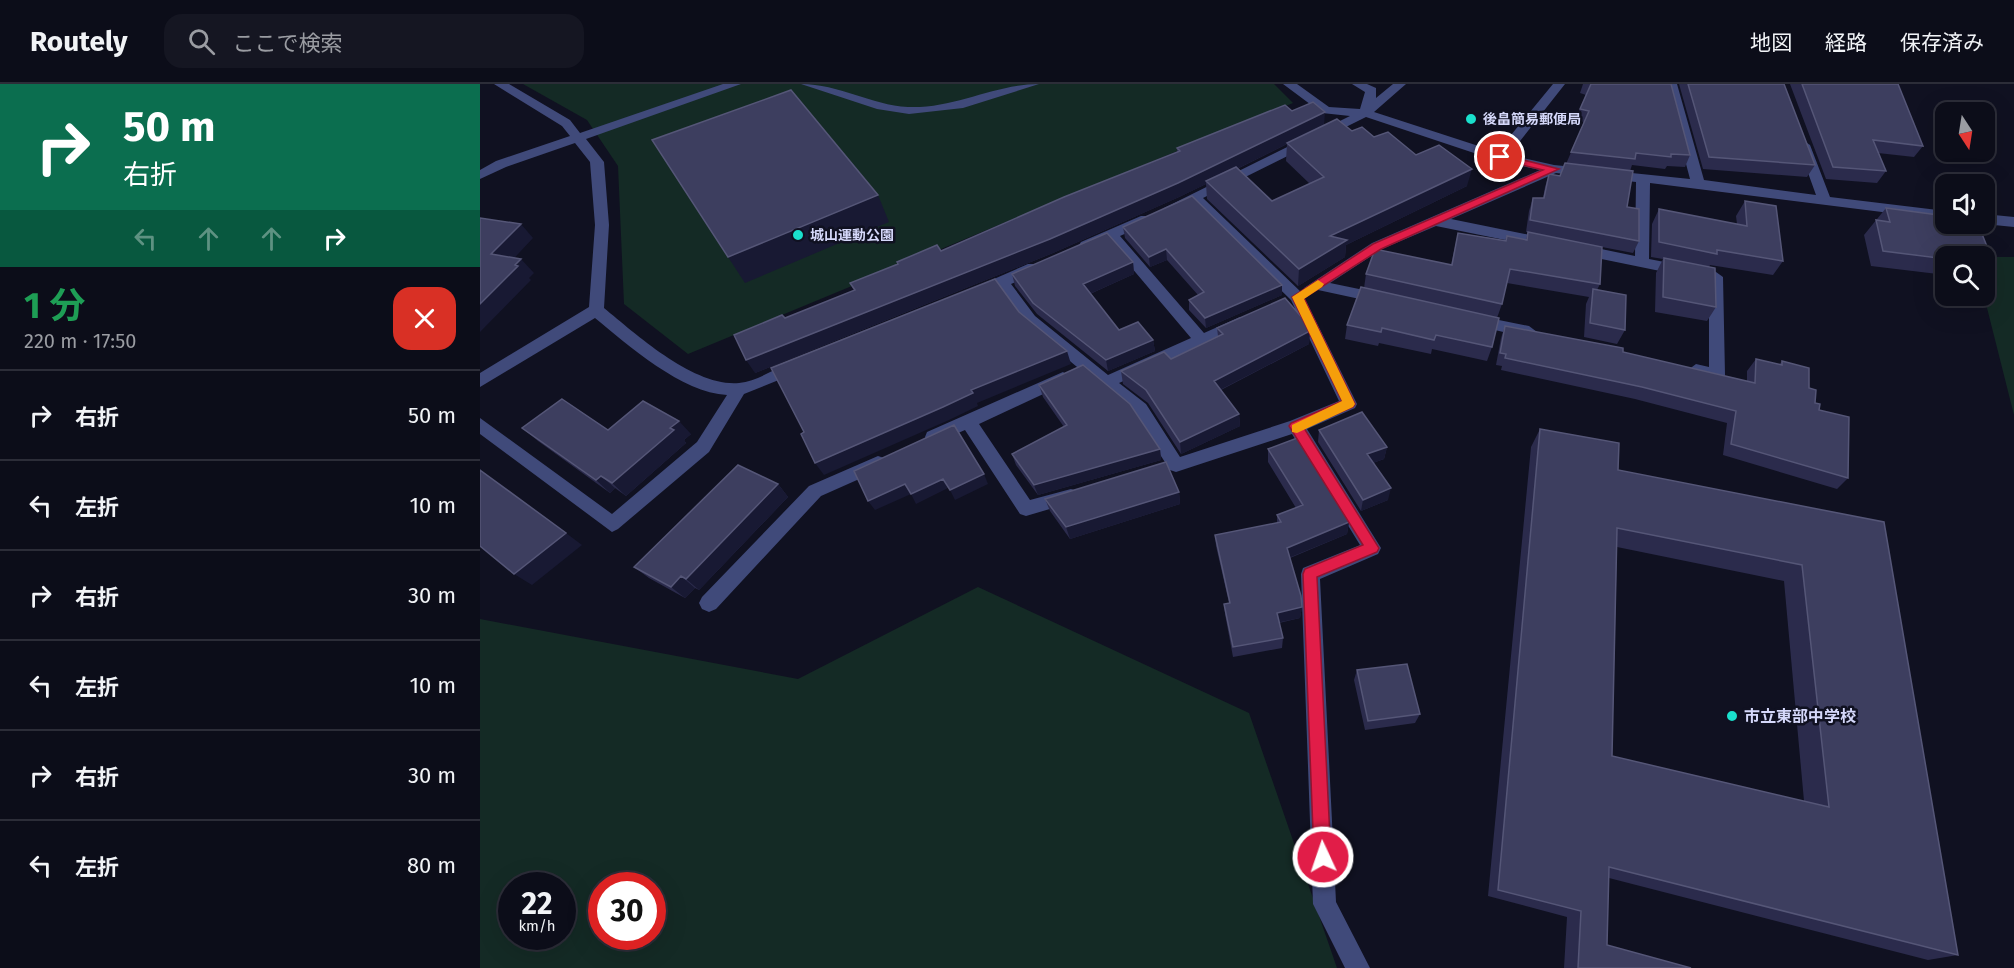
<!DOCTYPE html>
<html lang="ja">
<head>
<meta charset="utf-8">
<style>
	:root { --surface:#0c0d19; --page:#151622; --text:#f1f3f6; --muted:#9a9ca2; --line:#2c2d38 }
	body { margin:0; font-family:"Fira Sans","Noto Sans JP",sans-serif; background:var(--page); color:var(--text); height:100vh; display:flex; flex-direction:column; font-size:22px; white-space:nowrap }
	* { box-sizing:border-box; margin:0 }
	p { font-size:20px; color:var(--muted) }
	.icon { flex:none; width:33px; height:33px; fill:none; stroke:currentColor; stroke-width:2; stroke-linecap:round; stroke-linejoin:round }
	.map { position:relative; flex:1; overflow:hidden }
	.panel { display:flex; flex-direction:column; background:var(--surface); width:480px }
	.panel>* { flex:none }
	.top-card { background:#0b6e4f; color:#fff; overflow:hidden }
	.needle { width:39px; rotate:168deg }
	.fabs { position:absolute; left:1455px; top:18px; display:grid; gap:12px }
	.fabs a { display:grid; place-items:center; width:60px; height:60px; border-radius:12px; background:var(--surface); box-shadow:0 6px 24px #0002,0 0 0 2px var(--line); font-size:30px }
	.speed { position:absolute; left:18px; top:788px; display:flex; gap:12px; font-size:30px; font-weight:700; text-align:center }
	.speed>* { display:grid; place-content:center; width:78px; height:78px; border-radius:50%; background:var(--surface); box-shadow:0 6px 24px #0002,0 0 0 2px var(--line); line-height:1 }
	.speed small { font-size:15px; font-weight:400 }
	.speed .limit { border:9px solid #d22; background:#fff; color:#111 }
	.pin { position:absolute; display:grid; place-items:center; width:51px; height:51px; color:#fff; margin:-26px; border:3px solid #fff; border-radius:50%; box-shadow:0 2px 6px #0007 }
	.me { position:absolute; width:66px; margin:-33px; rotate:357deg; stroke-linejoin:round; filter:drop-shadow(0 0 4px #0008) }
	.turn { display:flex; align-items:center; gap:21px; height:126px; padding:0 24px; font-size:27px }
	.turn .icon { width:78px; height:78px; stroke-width:2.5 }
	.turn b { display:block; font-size:42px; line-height:51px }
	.lanes { display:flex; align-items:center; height:57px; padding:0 24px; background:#0003; justify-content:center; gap:30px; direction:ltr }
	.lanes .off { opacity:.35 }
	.round { display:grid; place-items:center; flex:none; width:63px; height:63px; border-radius:18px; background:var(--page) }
	.headline { display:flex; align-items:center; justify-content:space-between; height:102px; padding:0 24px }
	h1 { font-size:36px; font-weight:700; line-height:45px; color:#1e9e55 }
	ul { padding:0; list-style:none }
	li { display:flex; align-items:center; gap:18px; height:90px; padding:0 24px; border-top:2px solid var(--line) }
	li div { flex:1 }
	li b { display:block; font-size:22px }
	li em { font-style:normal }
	header { display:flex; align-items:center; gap:36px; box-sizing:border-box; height:84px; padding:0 30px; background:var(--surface); border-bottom:2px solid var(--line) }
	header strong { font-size:28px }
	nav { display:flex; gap:33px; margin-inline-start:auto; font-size:21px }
	.search { width:420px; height:54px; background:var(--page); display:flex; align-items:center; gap:15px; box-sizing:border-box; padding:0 21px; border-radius:18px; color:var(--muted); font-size:22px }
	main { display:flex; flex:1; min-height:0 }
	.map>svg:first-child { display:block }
</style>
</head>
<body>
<header>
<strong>Routely</strong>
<div class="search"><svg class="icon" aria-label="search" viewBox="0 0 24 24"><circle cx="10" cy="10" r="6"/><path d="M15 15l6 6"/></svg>ここで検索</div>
<nav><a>地図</a><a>経路</a><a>保存済み</a></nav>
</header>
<main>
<section class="panel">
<div class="top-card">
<div class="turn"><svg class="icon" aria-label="right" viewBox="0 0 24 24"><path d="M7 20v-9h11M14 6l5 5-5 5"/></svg><div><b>50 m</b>右折</div></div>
<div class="lanes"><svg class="icon off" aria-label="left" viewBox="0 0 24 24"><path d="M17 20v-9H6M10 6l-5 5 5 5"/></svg><svg class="icon off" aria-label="ahead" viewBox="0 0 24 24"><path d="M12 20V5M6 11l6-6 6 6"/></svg><svg class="icon off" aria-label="ahead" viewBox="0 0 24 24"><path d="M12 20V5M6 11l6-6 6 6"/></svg><svg class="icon" aria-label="right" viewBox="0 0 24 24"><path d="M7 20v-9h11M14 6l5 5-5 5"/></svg></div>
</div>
<div class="headline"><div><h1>1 分</h1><p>220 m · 17:50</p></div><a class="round" style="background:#d93025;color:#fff"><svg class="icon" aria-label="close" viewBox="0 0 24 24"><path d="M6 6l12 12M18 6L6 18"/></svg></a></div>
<ul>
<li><svg class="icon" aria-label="right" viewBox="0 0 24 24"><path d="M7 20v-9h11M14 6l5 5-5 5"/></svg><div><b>右折</b></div><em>50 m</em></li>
<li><svg class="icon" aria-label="left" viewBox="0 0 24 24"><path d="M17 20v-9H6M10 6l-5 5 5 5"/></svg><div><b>左折</b></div><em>10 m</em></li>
<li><svg class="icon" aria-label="right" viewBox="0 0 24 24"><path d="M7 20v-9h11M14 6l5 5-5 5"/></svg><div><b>右折</b></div><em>30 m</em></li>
<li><svg class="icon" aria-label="left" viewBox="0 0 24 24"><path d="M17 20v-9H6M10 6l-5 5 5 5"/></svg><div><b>左折</b></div><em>10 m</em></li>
<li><svg class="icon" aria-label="right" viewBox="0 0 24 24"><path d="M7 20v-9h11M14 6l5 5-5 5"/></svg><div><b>右折</b></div><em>30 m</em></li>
<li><svg class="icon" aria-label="left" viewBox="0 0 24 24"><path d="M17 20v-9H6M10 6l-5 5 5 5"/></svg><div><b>左折</b></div><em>80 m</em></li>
</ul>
</section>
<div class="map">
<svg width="1534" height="884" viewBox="0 0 1534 884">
	<rect width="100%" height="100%" fill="#101121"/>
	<path fill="#142a25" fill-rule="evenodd" d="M 43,0 L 794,0 L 813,19 L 208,270 L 144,220 L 138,82 L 107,36 Z
		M 1494,172 L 1534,173 L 1534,331 L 1504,212 L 1504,172 Z
		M 498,503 L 769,629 L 857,884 L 0,884 L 0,535 L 318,595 ZM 32,801 L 82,801 L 82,852 L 32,852 ZM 122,801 L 172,801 L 172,852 L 122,852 Z"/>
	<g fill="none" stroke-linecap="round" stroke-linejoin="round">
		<path fill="#404a7a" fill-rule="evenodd" d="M 14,0 L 29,0 L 90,36 L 100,49 L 243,0 L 261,0 L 106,55 L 124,78 L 129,141 L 124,224 C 157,251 214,303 259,299 C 279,297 296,283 315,277 L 323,283 L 321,287 L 264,310 L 229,368 L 138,445 L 132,448 L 0,350 L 0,334 L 132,430 L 217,358 L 247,311 C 202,309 148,261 115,234 L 0,303 L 0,289 L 109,223 L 115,141 L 110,78 L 95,59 L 26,83 L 0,95 L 0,86 L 16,77 L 90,52 L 82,42 Z
			M 321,0 C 359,0 391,21 428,23 C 474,25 515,0 559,0 L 483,24 L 429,30 L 397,25 Z
			M 803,0 L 817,0 L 849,23 L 880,25 L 885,8 L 872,0 L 887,0 L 896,4 L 896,14 L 913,0 L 926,0 L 894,28 L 1017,68 L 1073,0 L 1085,0 L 1029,71 L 1074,81 L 1210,95 L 1185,0 L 1197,0 L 1224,96 L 1336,111 L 1318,61 L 1324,57 L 1330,61 L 1350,113 L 1466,127 L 1466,136 L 1170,99 L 1169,175 L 1236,188 L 1243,193 L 1245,291 L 1237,297 L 1210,290 L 1208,286 L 1216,280 L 1229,283 L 1229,197 L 1097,170 L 1090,165 L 1097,160 L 1155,172 L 1156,98 L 1076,89 L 971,135 L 1070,155 L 1077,160 L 1075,163 L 1070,165 L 956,142 L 902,165 L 850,199 L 908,211 L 910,215 L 908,219 L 903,220 L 838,206 L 831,209 L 824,204 L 892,159 L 1060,86 L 1015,76 L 886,33 L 723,114 L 822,209 L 877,320 L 875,324 L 827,345 L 901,464 L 898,470 L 840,495 L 856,818 L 890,884 L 865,884 L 833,820 L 821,490 L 823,484 L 880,461 L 812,350 L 696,388 L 690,386 L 654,330 L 545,240 L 519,205 L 496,214 L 489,209 L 491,205 L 548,180 L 558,180 L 560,184 L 558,188 L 531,200 L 555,232 L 628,291 L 711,254 L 629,157 L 606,166 L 599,161 L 601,158 L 661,132 L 671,132 L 671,138 L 640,152 L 724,249 L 760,233 L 768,239 L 765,243 L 639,299 L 666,320 L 700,373 L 810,337 L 859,317 L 811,216 L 712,119 L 691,128 L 684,124 L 870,32 L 842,29 Z
			M 1504,130 L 1534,133 L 1534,143 L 1504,140 Z
			M 994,231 L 1049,242 L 1057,248 L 1049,254 L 989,240 L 986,236 Z
			M 583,288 L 591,294 L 589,298 L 499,340 L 550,416 L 591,405 L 597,407 L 600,412 L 597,417 L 546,432 L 540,430 L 485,346 L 453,360 L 447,358 L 445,353 L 447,348 Z
			M 398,372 L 404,374 L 407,379 L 404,384 L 341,412 L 236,525 L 229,528 L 222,525 L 219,519 L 222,513 L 329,402 Z"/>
	</g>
	<path fill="#2b2b4c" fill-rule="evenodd" d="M 1103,0 L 1191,0 L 1210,71 L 1205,83 L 1187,82 L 1185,85 L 1152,81 L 1150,87 L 1147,123 L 1159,157 L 1153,169 L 1122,163 L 1120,200 L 1117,206 L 1145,246 L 1137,260 L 1104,253 L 1106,220 L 1109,213 L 1027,199 L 1022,220 L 1017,234 L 1012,263 L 1007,277 L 952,265 L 951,270 L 899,259 L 898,262 L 865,255 L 867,241 L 884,204 L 886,190 L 971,181 L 978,149 L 1025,156 L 1027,152 L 1046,156 L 1048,148 L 1046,148 L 1049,127 L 1053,114 L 1063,114 L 1065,103 L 1069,90 L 1080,92 L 1086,80 L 1104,38 L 1095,36 L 1106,11 L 1100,9 Z
		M 1199,0 L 1304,0 L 1335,81 L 1327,93 L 1223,85 Z
		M 1310,0 L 1418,0 L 1443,62 L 1434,73 L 1398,69 L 1406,87 L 1397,99 L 1346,95 Z
		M 812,27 L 844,41 L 872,47 L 894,53 L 936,71 L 987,102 L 866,161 L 865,173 L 818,202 L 727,115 L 726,100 L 699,113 L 573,169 L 275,289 L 305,234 L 374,207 L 370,199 L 461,167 L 697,68 L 697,64 ZM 807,60 L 806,77 L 830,100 L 792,117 L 757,85 Z
		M 1265,117 L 1303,177 L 1293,191 L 1230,181 L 1229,183 L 1236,223 L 1227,237 L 1175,228 L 1176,189 L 1183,175 L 1171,173 L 1172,140 L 1179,125 L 1257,140 L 1256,132 Z
		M 1406,124 L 1466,132 L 1466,140 L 1498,140 L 1514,180 L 1504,190 L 1504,172 L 1466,172 L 1466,191 L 1391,182 L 1384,151 Z
		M 643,143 L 802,201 L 802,211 L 726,244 L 709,226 L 709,216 L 718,211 L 687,176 L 670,183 L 645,154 Z
		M 653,178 L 654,190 L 610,210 L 639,246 L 673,256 L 675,267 L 628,287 L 557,230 L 535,202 L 532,190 Z
		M 1025,242 L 1143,268 L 1267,297 L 1267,287 L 1276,275 L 1299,281 L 1302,277 L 1329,304 L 1368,394 L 1357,405 L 1243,371 L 1247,339 L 1155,315 L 1021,286 L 1022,282 L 1016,281 L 1021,254 Z
		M 737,244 L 830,247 L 829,260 L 741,306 L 759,330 L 760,342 L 701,370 L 668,319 L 643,300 L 641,287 L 691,275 L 738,252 Z
		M 559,301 L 680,365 L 681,376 L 558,411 L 536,381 L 532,370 L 584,343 L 563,313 Z
		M 42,344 L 128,346 L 211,350 L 204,356 L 206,359 L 146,412 L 135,404 L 130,409 L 58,357 Z
		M 1060,345 L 1138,386 L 1404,438 L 1478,871 L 1448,876 L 1129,794 L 1127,861 L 1211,884 L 1084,884 L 1087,833 L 1008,812 L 1051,363 ZM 1137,463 L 1304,497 L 1324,717 L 1132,672 Z
		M 839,346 L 907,363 L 904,375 L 893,379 L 908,416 L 881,427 L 838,358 Z
		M 788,365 L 869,438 L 867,450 L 810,474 L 822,523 L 820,534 L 799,539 L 803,554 L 802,564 L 753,573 L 745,530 L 744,520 L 749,519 L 736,462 L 735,451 L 797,439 L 797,431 L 816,424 L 788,378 Z
		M 298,400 L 308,413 L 219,506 L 215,504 L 205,514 L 169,494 L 154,483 Z
		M 699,408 L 700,420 L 590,455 L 570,427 L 565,415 Z
		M 877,586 L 940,630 L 935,639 L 885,646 L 874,596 Z"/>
	<path fill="#181933" d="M 845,28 L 844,42 L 807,59 L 807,60 L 728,99 L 726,97 L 726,100 L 699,113 L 573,169 L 275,289 L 266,276 Z
		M 992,85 L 987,102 L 866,161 L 865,173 L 818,202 L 819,185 L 850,152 Z
		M 398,111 L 409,138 L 265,199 L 248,173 Z
		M 41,140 L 53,154 L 25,184 L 11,170 Z
		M 686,165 L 687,176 L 670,183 L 669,173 Z
		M 41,175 L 54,189 L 49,194 L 51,196 L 0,248 L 0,220 Z
		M 653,178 L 654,190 L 605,212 L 603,200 Z
		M 802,201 L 802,211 L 726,244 L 725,234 Z
		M 830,247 L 829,260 L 734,309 L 734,297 Z
		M 673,256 L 675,267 L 628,287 L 626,276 Z
		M 587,267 L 591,280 L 497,319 L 498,322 L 469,336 L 344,391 L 335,379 L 491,306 Z
		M 759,330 L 760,342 L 701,370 L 700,358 Z
		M 199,337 L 211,350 L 204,356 L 206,359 L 146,412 L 132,399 Z
		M 907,363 L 904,375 L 884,382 L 887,370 Z
		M 680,365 L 681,376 L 558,411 L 554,401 Z
		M 504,390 L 508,400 L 475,416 L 470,406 Z
		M 121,392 L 135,404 L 130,409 L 116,396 Z
		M 463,395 L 468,404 L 436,420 L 431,410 Z
		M 298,400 L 308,413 L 219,506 L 206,495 Z
		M 425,400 L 431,410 L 395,426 L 388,417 Z
		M 911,404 L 908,416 L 881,427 L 883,416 Z
		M 699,408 L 700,420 L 590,455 L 586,443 Z
		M 869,438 L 867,450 L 806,475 L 807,464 Z
		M 86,449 L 102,461 L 52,501 L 34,490 Z
		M 201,492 L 215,504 L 205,514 L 191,503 Z
		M 822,523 L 820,534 L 796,539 L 797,529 Z"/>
	<path fill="#3d3e5f" stroke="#555677" stroke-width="1.5" fill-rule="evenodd" d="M 1111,0 L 1191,0 L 1210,71 L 1191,70 L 1191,73 L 1156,69 L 1155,75 L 1091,68 L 1109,27 L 1100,25 Z
		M 1208,0 L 1304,0 L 1335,81 L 1229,73 Z
		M 1322,0 L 1418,0 L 1443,62 L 1393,56 L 1406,87 L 1353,83 Z
		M 311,6 L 398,111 L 248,173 L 172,56 Z
		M 833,18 L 845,28 L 698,99 L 570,155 L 266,276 L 254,251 L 302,231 L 305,234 L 375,206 L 370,199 L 418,180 L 417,178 L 457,161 L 461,167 L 584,113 L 700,67 L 697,64 L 805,21 L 812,27 Z
		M 857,35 L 872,47 L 882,43 L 894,53 L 908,48 L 936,71 L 959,61 L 992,85 L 850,152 L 867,156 L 819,185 L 726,97 L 756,83 L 792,117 L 844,93 L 807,59 Z
		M 1085,79 L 1153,87 L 1147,123 L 1159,125 L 1159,157 L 1050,136 L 1053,114 L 1064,114 L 1069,90 L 1080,92 Z
		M 712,112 L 802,201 L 725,234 L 709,216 L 724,208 L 686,165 L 669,173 L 643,143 Z
		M 1265,117 L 1296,122 L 1303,177 L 1237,166 L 1237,170 L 1179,158 L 1179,125 L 1267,142 Z
		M 1406,124 L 1466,132 L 1466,140 L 1498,140 L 1514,180 L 1504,179 L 1504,172 L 1466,172 L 1466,175 L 1403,167 L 1396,136 L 1410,138 Z
		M 0,134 L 41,140 L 11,170 L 41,175 L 35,181 L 38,182 L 0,220 Z
		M 1048,148 L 1122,163 L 1120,200 L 1030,185 L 1022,220 L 886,190 L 895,165 L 972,181 L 978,149 L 1026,157 L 1027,152 L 1047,156 Z
		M 627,149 L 653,178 L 603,200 L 639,246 L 658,238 L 673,256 L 626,276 L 553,219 L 532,190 Z
		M 1184,174 L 1235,184 L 1236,223 L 1183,213 Z
		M 515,195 L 539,228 L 587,267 L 491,306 L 493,309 L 463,323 L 335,379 L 321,350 L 324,348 L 291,284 Z
		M 881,203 L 1019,234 L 1012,263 L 956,251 L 954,256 L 902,244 L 901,248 L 867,241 Z
		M 1113,205 L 1146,211 L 1145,246 L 1110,239 Z
		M 805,214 L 825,237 L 830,247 L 734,297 L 759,330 L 700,358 L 666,306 L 641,287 L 684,268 L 691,275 L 743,250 L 737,244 Z
		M 1025,242 L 1143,264 L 1143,268 L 1275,299 L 1276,275 L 1302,281 L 1302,277 L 1329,284 L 1329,304 L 1336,306 L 1335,319 L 1340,320 L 1339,326 L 1369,333 L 1368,394 L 1251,360 L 1256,327 L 1162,303 L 1025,274 L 1026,270 L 1020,269 Z
		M 603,281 L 650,320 L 680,365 L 554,401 L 532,370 L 587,341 L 559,301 Z
		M 82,315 L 128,346 L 163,317 L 199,337 L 190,344 L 194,346 L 132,399 L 121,392 L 116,396 L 42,344 Z
		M 882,328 L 907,363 L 887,370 L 911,404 L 883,416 L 839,346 Z
		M 474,341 L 504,390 L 470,406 L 463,395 L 431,410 L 425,400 L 388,417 L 374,387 Z
		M 1060,345 L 1139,359 L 1138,386 L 1404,438 L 1478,871 L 1129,783 L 1127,861 L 1211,884 L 1098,884 L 1101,827 L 1018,806 ZM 1137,444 L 1322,481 L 1349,723 L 1132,672 Z
		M 820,353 L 866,426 L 869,438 L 807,464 L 821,512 L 822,523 L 797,529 L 803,554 L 753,563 L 744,520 L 750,519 L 735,451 L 801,438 L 797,431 L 823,421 L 788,365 Z
		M 686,378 L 699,408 L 586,443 L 565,415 Z
		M 258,381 L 298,400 L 206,495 L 201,492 L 191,503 L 154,483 Z
		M 0,386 L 86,449 L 34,490 L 0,462 Z
		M 927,580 L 940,630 L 888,637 L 877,586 Z"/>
	<path fill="#e11d48" stroke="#92132f" stroke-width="1.5" d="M 1020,70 L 1079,85 L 901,165 L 824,214 L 875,320 L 873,323 L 824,344 L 899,464 L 897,468 L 837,493 L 851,773 L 849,779 L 843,782 L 837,779 L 834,773 L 823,490 L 825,485 L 883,461 L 809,342 L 811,339 L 862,317 L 812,213 L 893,160 L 1063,86 L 1016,75 L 1016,71 Z"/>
	<path fill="#f59e0b" d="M 838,196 L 844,200 L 842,203 L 824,215 L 875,320 L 873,323 L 817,349 L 812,348 L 812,341 L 862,317 L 812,213 Z"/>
	<g fill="#1ae0cc" stroke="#101121" stroke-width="2">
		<circle cx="991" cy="35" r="6"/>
		<circle cx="318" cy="151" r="6"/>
		<circle cx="1252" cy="632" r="6"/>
	</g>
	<g text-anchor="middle" stroke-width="5" stroke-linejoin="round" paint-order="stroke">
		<g font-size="14" font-weight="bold" fill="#d5d8fa" stroke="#101121" text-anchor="start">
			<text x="1003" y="40">後畠簡易郵便局</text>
			<text x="330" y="156">城山運動公園</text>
		</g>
		<g font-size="16" font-weight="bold" fill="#d5d8fa" stroke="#101121" text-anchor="start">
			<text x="1264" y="638">市立東部中学校</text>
		</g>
	</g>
</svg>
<div class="fabs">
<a><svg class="needle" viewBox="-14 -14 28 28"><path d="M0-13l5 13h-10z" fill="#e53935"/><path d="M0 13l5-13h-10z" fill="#9a9ca2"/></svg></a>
<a><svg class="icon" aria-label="sound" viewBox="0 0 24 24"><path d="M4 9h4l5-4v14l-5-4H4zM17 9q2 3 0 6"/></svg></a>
<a><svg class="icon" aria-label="search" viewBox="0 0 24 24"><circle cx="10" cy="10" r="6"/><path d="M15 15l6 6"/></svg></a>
</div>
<div class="speed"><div>22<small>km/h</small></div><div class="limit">30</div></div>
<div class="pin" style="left:1020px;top:73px;background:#d93025"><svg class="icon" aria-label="arrive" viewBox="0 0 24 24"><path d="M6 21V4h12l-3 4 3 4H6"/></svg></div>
<svg class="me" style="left:843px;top:773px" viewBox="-20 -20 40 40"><circle r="17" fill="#e11d48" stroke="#fff" stroke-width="3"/><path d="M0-11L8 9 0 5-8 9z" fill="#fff"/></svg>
</div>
</main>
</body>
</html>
